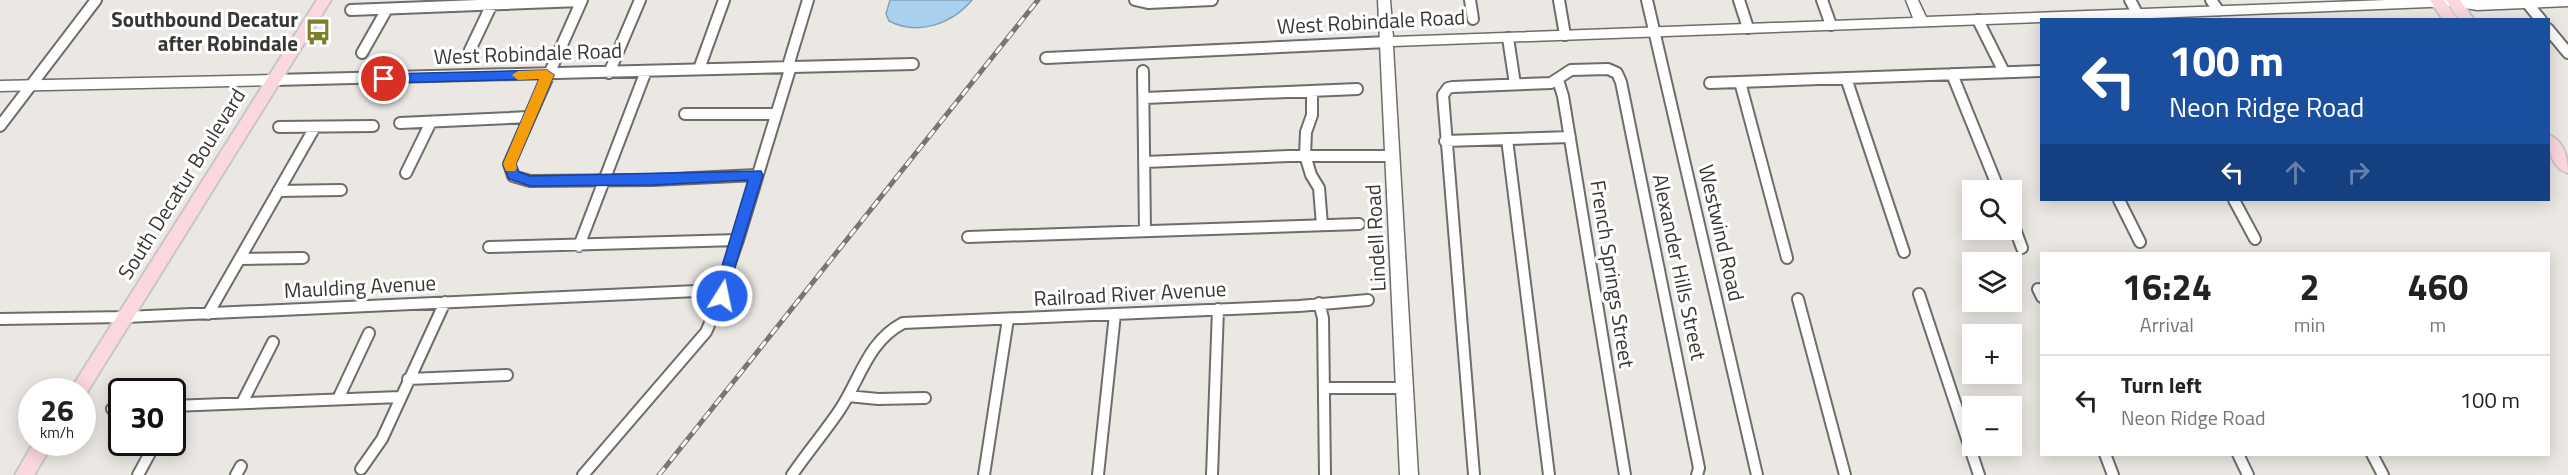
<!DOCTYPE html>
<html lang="en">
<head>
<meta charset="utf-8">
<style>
	:root { --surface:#fff; --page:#f6f6f6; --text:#222; --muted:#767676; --line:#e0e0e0 }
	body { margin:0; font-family:"Titillium Web",sans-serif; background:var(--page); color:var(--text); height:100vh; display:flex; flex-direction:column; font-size:22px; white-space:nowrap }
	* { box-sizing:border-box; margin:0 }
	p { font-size:20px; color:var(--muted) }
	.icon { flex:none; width:33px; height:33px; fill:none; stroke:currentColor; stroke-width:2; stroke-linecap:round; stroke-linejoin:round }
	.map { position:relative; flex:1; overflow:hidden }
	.drawer { position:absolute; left:2040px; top:252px; width:510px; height:204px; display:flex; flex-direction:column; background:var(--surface); border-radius:0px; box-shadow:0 3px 15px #0003 }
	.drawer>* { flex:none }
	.banner { position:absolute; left:2040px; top:18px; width:510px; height:183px; border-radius:0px; box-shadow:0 3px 15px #0003; background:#1a4fa0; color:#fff; overflow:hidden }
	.tools { position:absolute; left:1962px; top:180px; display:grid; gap:12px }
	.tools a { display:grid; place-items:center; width:60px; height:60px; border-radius:0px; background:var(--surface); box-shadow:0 3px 15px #0003; font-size:30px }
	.speed { position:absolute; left:18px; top:378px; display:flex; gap:12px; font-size:30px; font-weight:700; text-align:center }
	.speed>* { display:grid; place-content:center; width:78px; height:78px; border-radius:50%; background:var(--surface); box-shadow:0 3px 15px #0003; line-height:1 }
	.speed small { font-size:15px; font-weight:400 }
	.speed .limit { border:3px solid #111; border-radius:9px; background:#fff; color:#111 }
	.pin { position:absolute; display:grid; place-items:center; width:51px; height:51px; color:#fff; margin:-26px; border:3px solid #fff; border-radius:50%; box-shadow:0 2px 6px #0007 }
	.me { position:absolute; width:66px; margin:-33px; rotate:10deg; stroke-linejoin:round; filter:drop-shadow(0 0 4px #0008) }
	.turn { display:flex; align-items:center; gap:21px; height:126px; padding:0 30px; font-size:27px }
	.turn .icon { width:78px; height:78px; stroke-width:2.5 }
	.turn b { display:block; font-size:42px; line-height:51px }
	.lanes { display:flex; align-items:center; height:57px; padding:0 30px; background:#0003; justify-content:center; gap:30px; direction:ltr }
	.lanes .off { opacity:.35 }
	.eta { display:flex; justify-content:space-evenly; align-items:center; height:102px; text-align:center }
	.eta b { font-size:36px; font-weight:700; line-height:42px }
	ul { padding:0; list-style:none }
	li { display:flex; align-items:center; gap:18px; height:90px; padding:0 30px; border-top:2px solid var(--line) }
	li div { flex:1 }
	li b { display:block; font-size:22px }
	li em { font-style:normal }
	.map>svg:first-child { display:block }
</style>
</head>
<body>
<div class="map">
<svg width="2568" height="475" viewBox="0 0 2568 475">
	<rect width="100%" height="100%" fill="#ebe8e4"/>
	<path fill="#a9d0ee" stroke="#87a2b7" stroke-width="1.5" d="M 890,0 L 972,0 C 952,24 918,36 889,21 L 886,14 Z"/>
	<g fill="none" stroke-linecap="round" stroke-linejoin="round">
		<g stroke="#6f6d69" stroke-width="14">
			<path id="street" d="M 582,0 L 509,164 L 513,176 L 530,181 L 653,180 L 756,175
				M 1135,0 L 1148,3 L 1212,0
				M 1470,0 L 1473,19
				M 1559,0 L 1565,35
				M 1647,0 L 1757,475
				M 1739,0 L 1748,28
				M 1822,0 L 1831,25
				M 2130,0 L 2137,13
				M 2211,0 L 2218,10
				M 2528,4 L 2541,20
				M 351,10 L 581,1
				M 1978,20 L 2004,72
				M 2548,29 L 2568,53
				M 1508,38 L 1515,84
				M 470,50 L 492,4
				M 362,53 L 387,9
				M 1046,58 L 1387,42
				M 788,66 L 808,0
				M 699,69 L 724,0
				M 1143,71 L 1145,231
				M 609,73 L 640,0
				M 1952,74 L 1999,190
				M 1846,78 L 1904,252
				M 274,80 L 913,64
				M 1558,80 L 1563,96 L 1625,475
				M 1740,82 L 1787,258
				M 1710,83 L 2042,71
				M 1312,91 L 1312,115 L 1306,132 L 1305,155 L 1311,175 L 1319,188 L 1322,225
				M 1145,98 L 1357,89
				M 685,114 L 775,114
				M 400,123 L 530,117
				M 0,126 L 96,0
				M 279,127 L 373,126
				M 1507,139 L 1549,475
				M 1445,141 L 1570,137
				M 1145,162 L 1289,156 L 1394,156
				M 406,173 L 431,122
				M 278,191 L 341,190
				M 2119,200 L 2140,242
				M 2234,200 L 2255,239
				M 2012,221 L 2022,248
				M 968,237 L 1359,224
				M 579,246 L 646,71
				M 489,247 L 738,240
				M 240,259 L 303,258
				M 2038,289 L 2042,297
				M 1919,294 L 1979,475
				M 714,295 L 725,277 L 738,240 L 791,66
				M 1798,299 L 1845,475
				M 1319,303 L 1323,318 L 1325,475
				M 208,314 L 315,127
				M 0,319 L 126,317 L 697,291 L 722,296 L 706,332 L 583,475
				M 408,379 L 507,375
				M 1324,388 L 1404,388
				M 848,396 L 878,399 L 925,398
				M 338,399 L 369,333
				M 242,403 L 273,342
				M 172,406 L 400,397
				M 112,409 L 122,408
				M 2105,454 L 2113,475
				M 2238,454 L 2248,475
				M 2372,454 L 2383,475
				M 361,469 L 382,439 L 445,302
				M 138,475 L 156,442
				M 236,475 L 241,466
				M 792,475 C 807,453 824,433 839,411 C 860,380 867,342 903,323 L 1299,306 L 1368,300
				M 984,475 L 1008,319
				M 1098,475 L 1115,314
				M 1212,475 L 1218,309
				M 1474,475 L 1443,95 L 1448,88 L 1453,87 L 1551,83 L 1571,70 L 1608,69 L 1617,73 L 1621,82 L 1699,468 L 1697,475"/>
		</g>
		<g stroke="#6f6d69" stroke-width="3">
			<path id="secondary" d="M 1378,0 L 1390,0 L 1393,37 L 1913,18 L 1906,0 L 1918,0 L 1926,17 L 2387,0 L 2568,0 L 2568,6 L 2477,10 L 2454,6 L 2102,20 L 2042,20 L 2042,22 L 1393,46 L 1418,475 L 1400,475 Z
				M 274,75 L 281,80 L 274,85 L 0,91 L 0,81 Z"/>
		</g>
		<g stroke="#c7c7c7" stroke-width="4">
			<path id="primary" d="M 317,0 L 331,0 L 84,397 L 82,398 L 82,392 L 69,392 Z
				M 2430,0 L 2444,0 L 2458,20 L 2443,20 Z
				M 2446,0 L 2460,0 L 2474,20 L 2459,20 Z
				M 2548,135 C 2564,140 2568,159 2568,173 C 2552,168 2548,150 2548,135 Z
				M 34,442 L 54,442 L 34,475 L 15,475 Z"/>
		</g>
		<use href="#street" stroke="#fff" stroke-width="10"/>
		<use href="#secondary" fill="#fff" fill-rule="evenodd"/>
		<use href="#primary" fill="#fbd7e0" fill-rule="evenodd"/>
		<g stroke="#777674" stroke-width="5">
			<path id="rail" d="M 659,475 L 1038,0"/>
		</g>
		<use href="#rail" stroke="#fff" stroke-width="3" stroke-dasharray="9" stroke-linecap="butt"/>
	</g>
	<path fill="#2563eb" stroke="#184099" stroke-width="1.5" d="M 547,70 L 554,75 L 516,164 L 519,172 L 530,176 L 761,171 L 763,175 L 732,277 L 724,291 L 729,296 L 727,300 L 722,302 L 709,299 L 707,295 L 719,276 L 748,180 L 652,185 L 530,186 L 509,179 L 503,164 L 539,79 L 384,83 L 378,79 L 384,74 Z"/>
	<path fill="#f59e0b" d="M 547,70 L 554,75 L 516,164 L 517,168 L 515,171 L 506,171 L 503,164 L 539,79 L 518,80 L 512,75 L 518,71 Z"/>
	<defs>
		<g id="bus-bare" transform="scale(2.07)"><path d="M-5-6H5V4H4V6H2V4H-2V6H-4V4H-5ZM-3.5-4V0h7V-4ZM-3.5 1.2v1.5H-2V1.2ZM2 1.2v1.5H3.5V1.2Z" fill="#7c7f29" stroke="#fff" stroke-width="2.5" paint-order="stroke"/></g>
	</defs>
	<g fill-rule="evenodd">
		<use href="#bus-bare" x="318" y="32"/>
	</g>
	<g text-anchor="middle" stroke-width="6" stroke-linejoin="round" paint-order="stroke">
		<g font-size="21" font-weight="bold" fill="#383736" stroke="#fff" text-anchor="end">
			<text x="298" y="27">Southbound Decatur<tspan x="298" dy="24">after Robindale</tspan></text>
		</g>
		<g font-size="21" fill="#383736" stroke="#fff">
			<text transform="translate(1371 22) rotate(-3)" y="7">West Robindale Road</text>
			<text transform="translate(528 54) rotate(-2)" y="7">West Robindale Road</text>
			<text transform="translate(182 184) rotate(-58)" y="7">South Decatur Boulevard</text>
			<text transform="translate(1721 233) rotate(77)" y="7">Westwind Road</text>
			<text transform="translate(1376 238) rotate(-93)" y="7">Lindell Road</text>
			<text transform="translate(1679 267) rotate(78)" y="7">Alexander Hills Street</text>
			<text transform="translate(1612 274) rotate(81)" y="7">French Springs Street</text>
			<text transform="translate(360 287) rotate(-3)" y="7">Maulding Avenue</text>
			<text transform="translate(1130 294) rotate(-3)" y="7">Railroad River Avenue</text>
		</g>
	</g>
</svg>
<div class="tools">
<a><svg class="icon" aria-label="search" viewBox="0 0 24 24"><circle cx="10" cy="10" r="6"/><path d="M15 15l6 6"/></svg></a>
<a><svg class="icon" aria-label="layers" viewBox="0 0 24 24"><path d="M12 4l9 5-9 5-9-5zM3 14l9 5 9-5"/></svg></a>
<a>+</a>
<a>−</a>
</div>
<div class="speed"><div>26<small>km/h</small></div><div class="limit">30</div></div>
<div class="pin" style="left:384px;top:79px;background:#d93025"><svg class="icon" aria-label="arrive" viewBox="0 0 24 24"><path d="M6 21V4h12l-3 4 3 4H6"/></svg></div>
<svg class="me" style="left:722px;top:296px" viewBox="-20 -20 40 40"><circle r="17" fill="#2563eb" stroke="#fff" stroke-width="3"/><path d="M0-11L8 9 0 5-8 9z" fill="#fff"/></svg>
<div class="banner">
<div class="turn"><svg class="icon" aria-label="left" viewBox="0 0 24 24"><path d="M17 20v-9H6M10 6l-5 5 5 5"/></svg><div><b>100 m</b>Neon Ridge Road</div></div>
<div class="lanes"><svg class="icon" aria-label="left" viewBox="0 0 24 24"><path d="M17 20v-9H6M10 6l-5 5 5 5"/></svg><svg class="icon off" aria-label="ahead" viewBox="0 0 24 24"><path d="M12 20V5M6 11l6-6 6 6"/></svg><svg class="icon off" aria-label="right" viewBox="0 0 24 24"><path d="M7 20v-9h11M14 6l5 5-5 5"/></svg></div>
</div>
<section class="drawer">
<div class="eta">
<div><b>16:24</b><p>Arrival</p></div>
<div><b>2</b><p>min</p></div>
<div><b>460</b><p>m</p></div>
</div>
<ul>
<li><svg class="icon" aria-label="left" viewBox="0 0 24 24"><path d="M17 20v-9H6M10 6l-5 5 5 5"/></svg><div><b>Turn left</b><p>Neon Ridge Road</p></div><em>100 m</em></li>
</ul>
</section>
</div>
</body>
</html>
